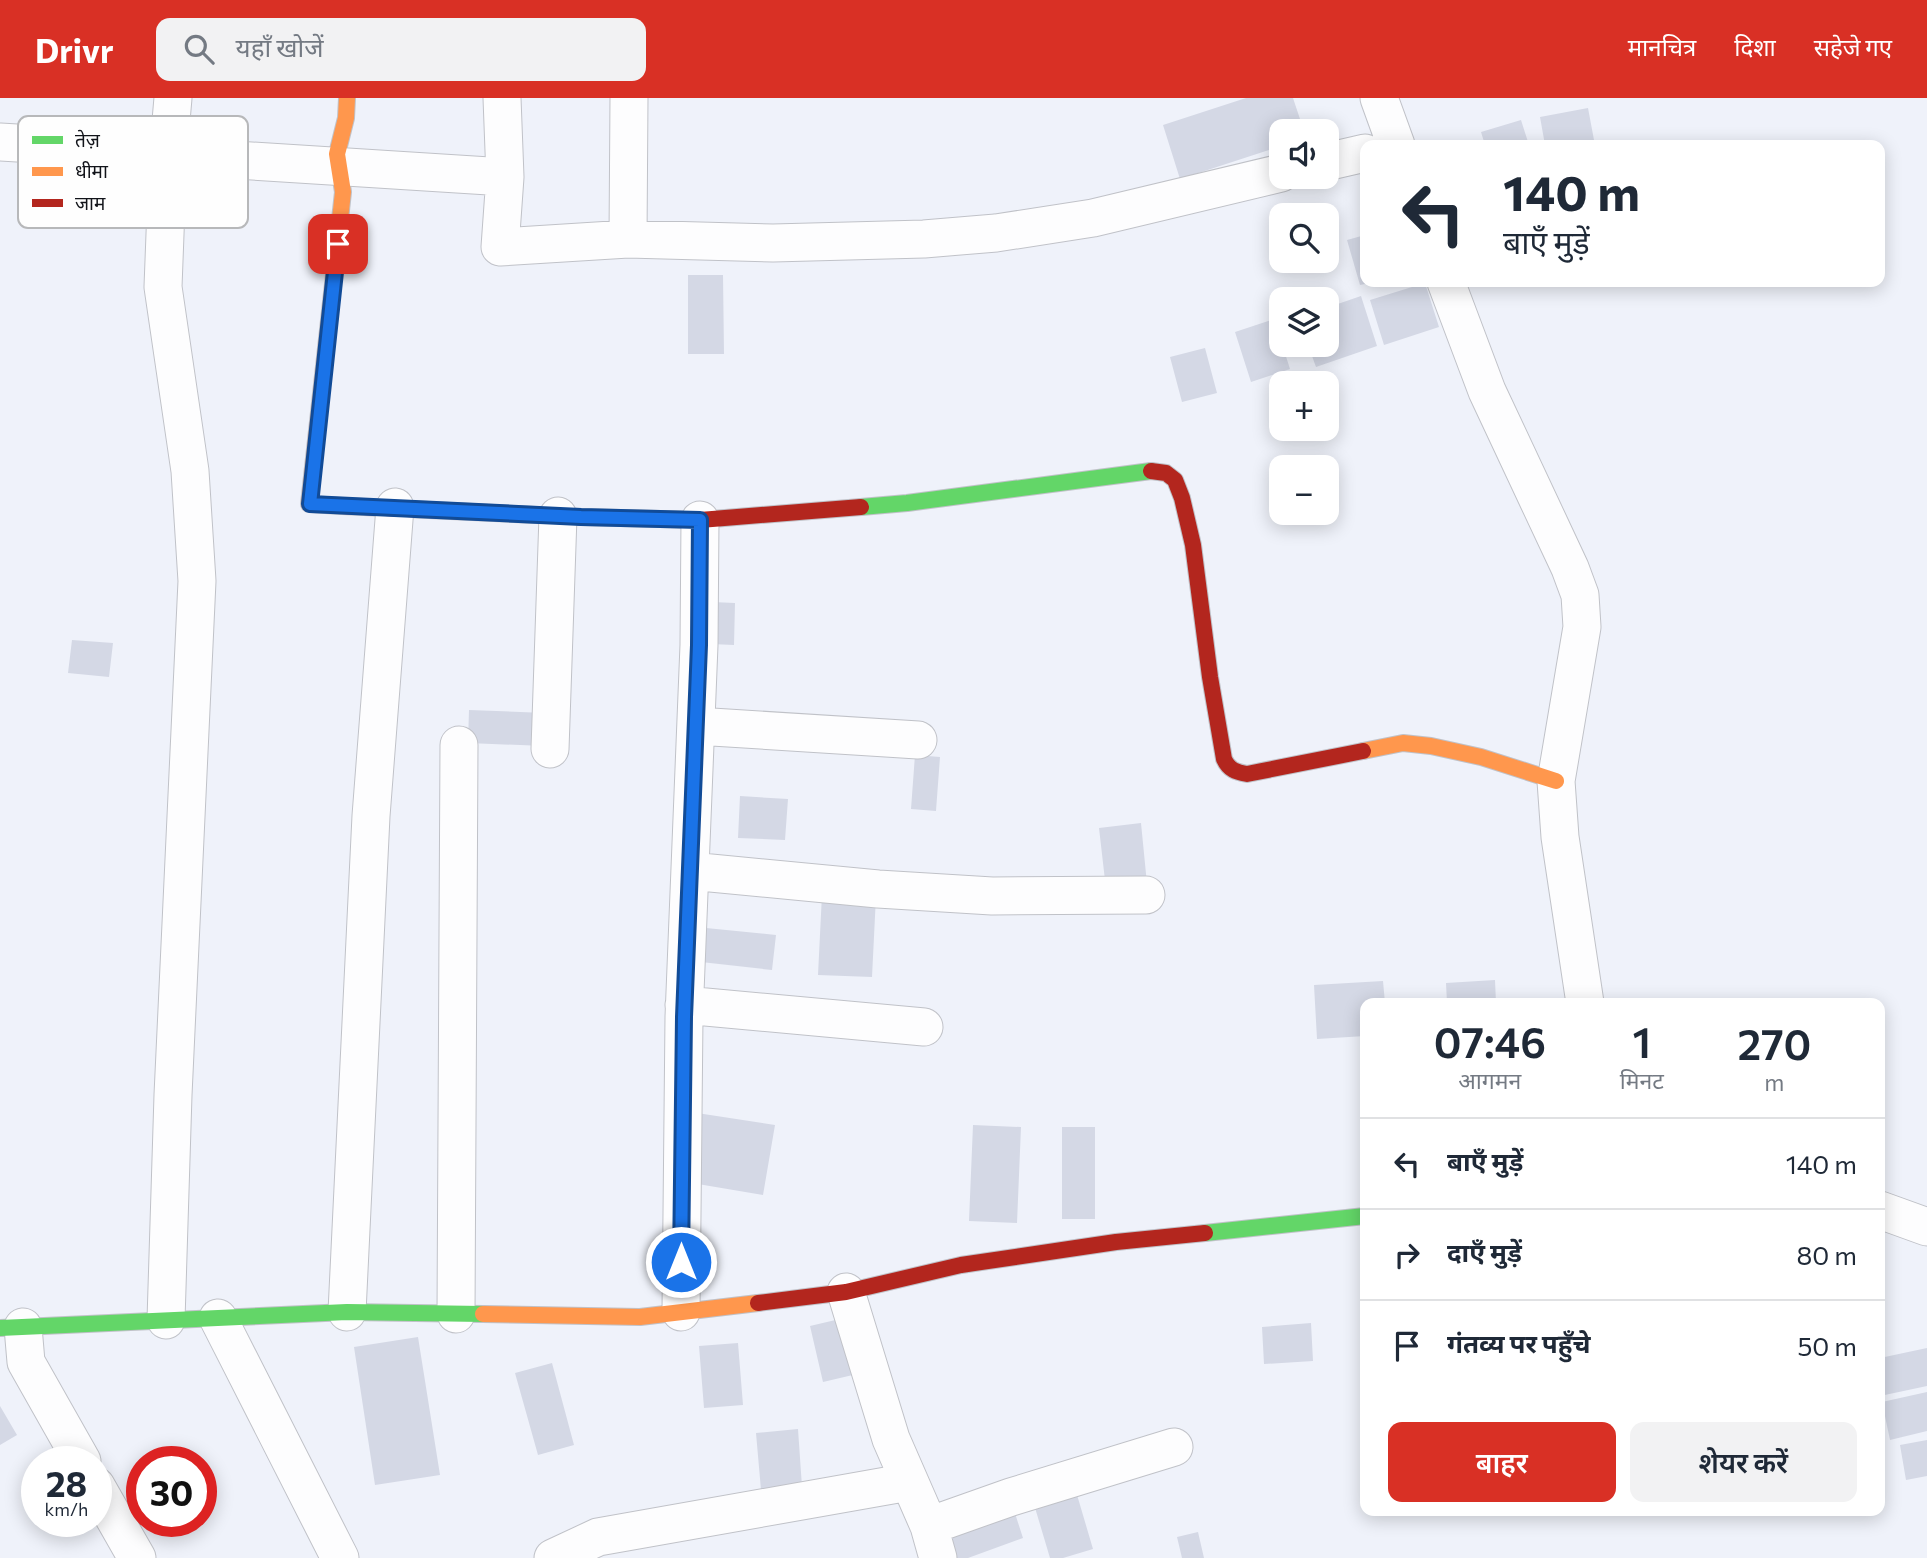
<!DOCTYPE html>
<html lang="hi">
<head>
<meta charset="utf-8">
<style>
	:root { --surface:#fff; --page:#f2f2f3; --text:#1f2937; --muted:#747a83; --line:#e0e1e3; --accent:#d93025 }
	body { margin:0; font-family:Commissioner,"Noto Sans Devanagari",sans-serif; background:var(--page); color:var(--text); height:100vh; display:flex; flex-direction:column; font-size:26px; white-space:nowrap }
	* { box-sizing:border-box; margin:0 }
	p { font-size:23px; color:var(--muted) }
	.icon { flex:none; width:38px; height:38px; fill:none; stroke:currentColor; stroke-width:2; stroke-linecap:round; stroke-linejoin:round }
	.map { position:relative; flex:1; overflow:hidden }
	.details { position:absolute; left:1360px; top:900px; width:525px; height:518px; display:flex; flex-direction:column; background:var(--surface); border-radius:14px; box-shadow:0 4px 18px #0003 }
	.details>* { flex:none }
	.hud { position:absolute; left:1360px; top:42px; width:525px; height:147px; border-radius:14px; box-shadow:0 4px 18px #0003; background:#fff; color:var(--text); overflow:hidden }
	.controls { position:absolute; left:1269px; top:21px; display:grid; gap:14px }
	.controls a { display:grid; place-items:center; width:70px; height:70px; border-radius:14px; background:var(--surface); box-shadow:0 4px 18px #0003; font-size:35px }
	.speed { position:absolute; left:21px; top:1348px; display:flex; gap:14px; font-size:35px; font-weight:700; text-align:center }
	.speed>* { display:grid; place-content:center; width:91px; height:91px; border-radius:50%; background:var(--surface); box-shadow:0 4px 18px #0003; line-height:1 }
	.speed small { font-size:18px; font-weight:400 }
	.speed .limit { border:10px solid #d22; background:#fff; color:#111 }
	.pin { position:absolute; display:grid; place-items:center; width:60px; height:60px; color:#fff; margin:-30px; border-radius:14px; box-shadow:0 4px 10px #0006 }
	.me { position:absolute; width:77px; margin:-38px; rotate:0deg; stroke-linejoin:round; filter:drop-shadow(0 0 5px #0008) }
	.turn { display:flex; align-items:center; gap:24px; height:147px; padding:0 28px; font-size:32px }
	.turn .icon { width:91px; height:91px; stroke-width:2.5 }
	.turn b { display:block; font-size:49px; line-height:60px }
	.eta { display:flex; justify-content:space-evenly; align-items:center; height:119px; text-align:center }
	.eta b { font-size:42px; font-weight:600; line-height:49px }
	.cta { display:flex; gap:14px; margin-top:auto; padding:14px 28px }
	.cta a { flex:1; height:80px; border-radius:14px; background:var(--accent); color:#fff; font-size:28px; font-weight:600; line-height:80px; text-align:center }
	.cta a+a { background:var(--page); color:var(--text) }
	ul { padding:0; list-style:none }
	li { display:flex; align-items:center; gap:21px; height:91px; padding:0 28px; border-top:2px solid var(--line) }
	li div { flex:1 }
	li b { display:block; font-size:26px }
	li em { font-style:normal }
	header { display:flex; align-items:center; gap:42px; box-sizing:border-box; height:98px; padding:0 35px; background:var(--accent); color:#fff }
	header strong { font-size:33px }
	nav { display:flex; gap:38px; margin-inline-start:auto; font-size:24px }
	.search { width:490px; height:63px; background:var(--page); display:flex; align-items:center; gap:18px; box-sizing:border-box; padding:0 24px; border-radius:14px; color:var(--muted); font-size:26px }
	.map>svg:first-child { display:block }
</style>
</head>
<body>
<header>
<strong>Drivr</strong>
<div class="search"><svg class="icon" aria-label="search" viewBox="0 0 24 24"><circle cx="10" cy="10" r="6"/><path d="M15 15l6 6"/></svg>यहाँ खोजें</div>
<nav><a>मानचित्र</a><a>दिशा</a><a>सहेजे गए</a></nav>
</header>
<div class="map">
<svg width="1927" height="1460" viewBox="0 0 1927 1460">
	<rect width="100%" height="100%" fill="#eff2fa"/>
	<path fill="#d4d8e5" d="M 1246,0 L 1293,0 L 1304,33 L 1281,33 L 1281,48 L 1180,81 L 1163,27 Z
		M 1588,10 L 1594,42 L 1568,47 L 1545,47 L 1540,19 Z
		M 1521,22 L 1529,47 L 1485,47 L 1481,34 Z
		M 1365,137 L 1365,186 L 1360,187 L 1347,142 Z
		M 688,177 L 723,177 L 724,256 L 688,256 Z
		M 1425,185 L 1439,229 L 1384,247 L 1370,202 Z
		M 1361,198 L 1377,248 L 1316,269 L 1308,247 L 1326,247 L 1326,210 Z
		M 1274,221 L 1290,271 L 1251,284 L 1235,234 Z
		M 1205,250 L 1217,295 L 1182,304 L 1170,259 Z
		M 712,504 L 735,505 L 734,547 L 711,546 Z
		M 72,542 L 113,545 L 109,579 L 68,575 Z
		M 469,612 L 545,615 L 544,648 L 468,645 Z
		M 915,657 L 940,659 L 936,713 L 911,711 Z
		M 740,698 L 788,701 L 785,742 L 738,740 Z
		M 1141,725 L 1147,786 L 1106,791 L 1099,730 Z
		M 822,796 L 876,798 L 872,879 L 818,877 Z
		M 696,829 L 776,837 L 772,872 L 692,863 Z
		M 1495,882 L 1496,905 L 1447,905 L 1446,885 Z
		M 1383,883 L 1385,905 L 1365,905 L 1365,938 L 1317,941 L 1314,887 Z
		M 697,1015 L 775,1027 L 763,1097 L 686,1084 Z
		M 973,1027 L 1021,1029 L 1017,1125 L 969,1123 Z
		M 1062,1029 L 1095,1029 L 1095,1121 L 1062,1121 Z
		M 844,1220 L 857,1276 L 823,1284 L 810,1228 Z
		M 1311,1225 L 1313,1263 L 1264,1266 L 1262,1229 Z
		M 418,1239 L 440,1377 L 375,1387 L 354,1249 Z
		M 738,1245 L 743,1307 L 704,1310 L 699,1248 Z
		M 1927,1250 L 1927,1288 L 1880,1298 L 1880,1260 Z
		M 552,1265 L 574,1347 L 538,1357 L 515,1275 Z
		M 1927,1294 L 1927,1333 L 1890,1342 L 1882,1304 Z
		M 0,1308 L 17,1337 L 0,1347 Z
		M 798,1331 L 802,1389 L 761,1392 L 756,1335 Z
		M 1927,1342 L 1927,1378 L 1906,1382 L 1900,1347 Z
		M 1075,1390 L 1093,1451 L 1063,1460 L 1050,1460 L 1033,1403 Z
		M 1011,1403 L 1023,1440 L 968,1460 L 941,1460 L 931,1432 Z
		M 1198,1434 L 1204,1460 L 1182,1460 L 1177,1439 Z"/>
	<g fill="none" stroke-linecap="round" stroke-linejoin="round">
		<g stroke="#c0c2c8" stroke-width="39">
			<path id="street" d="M 502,0 L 505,79 L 500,149 L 628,141 L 773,145 L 924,141 L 996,135 L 1093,120 L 1281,75
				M 1379,0 L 1396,47
				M 0,44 L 83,49 L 220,61 L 505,79
				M 1326,64 L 1365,55
				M 628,141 L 629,0
				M 1446,184 L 1487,293 L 1570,470 L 1580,497 L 1582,529 L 1556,683 L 1560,739 L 1585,905
				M 696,628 L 918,642
				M 550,651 L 558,418
				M 690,773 L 878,791 L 992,798 L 1146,797
				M 684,907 L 924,929
				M 1880,1112 L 1927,1129
				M 846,1194 L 891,1341 L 929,1428 L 938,1460
				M 347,1214 L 371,718 L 395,409
				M 681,1214 L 684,919 L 699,547 L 700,422
				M 456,1216 L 459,647
				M 218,1220 L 340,1460
				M 166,1222 L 173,997 L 197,483 L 190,373 L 163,189 L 168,57 L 173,0
				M 23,1229 L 26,1264 L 82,1363
				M 96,1388 L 137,1460
				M 929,1428 L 1011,1399 L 1174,1349
				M 553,1460 L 598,1439 L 909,1384"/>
		</g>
		<g stroke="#c0c2c8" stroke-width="18">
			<path id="fast" d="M 861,409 L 907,405 L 1151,373
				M 1205,1135 L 1365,1118
				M 0,1230 L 347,1214 L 483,1216"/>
		</g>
		<g stroke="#c0c2c8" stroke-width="18">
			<path id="slow" d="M 342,408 L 309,406 L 343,94 L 337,56 L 346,20 L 347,0
				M 1363,653 L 1403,645 L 1431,648 L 1481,659 L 1556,683
				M 483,1216 L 640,1219 L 758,1205"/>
		</g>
		<g stroke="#c0c2c8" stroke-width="18">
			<path id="jam" d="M 1151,373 L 1166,375 L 1175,382 L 1182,400 L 1193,447 L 1210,579 L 1224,661 C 1229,672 1236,674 1247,676 L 1363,653
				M 342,408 L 581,419 L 700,422 L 861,409
				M 758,1205 L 846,1194 L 961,1167 L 1116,1144 L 1205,1135"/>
		</g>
		<use href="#street" stroke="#fdfdfe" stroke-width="37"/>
		<use href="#fast" stroke="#63d668" stroke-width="16"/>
		<use href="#slow" stroke="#ff974d" stroke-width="16"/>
		<use href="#jam" stroke="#b3261e" stroke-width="16"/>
	</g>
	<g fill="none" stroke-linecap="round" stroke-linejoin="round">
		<g stroke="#114b97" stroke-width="18">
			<path id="route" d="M 338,146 L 310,406 L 581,419 L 700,422 L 699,547 L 684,919 L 681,1164"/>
		</g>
		<use href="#route" stroke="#1a73e8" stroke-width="12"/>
	</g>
	<rect x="18" y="18" width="230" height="112" rx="10" fill="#fefefe" stroke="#b7b8ba" stroke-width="2"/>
	<rect x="32" y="38" width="31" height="8" fill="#63d668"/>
	<rect x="32" y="69" width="31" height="9" fill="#ff974d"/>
	<rect x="32" y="101" width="31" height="8" fill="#b3261e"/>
	<g font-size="19" fill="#12141a">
		<text x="75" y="49">तेज़</text>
		<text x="75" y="80">धीमा</text>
		<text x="75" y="112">जाम</text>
	</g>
</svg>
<div class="controls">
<a><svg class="icon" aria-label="sound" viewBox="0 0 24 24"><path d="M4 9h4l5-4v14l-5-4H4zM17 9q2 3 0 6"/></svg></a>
<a><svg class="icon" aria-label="search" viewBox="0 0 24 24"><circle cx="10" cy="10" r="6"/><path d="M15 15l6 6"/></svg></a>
<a><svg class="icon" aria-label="layers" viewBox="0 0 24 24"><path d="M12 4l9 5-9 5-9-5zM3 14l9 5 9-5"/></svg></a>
<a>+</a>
<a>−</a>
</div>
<div class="speed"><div>28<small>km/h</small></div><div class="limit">30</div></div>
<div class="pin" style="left:338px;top:146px;background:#d93025"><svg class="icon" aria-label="arrive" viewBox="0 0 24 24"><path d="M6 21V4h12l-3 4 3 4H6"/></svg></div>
<svg class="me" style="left:681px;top:1164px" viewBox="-20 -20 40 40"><circle r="17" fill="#1a73e8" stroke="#fff" stroke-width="3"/><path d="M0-11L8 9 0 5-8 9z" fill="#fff"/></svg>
<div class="hud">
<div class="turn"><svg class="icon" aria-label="left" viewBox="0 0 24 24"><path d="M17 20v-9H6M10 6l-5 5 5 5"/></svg><div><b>140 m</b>बाएँ मुड़ें</div></div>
</div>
<section class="details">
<div class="eta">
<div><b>07:46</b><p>आगमन</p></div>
<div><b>1</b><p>मिनट</p></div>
<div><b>270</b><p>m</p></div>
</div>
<ul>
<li><svg class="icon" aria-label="left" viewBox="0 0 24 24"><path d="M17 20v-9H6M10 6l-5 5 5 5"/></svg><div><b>बाएँ मुड़ें</b></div><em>140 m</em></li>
<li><svg class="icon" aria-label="right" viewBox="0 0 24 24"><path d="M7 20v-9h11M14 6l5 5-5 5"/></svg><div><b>दाएँ मुड़ें</b></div><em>80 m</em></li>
<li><svg class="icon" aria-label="arrive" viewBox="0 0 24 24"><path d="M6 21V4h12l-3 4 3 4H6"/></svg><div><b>गंतव्य पर पहुँचे</b></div><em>50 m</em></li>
</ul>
<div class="cta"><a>बाहर</a><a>शेयर करें</a></div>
</section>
</div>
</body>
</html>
